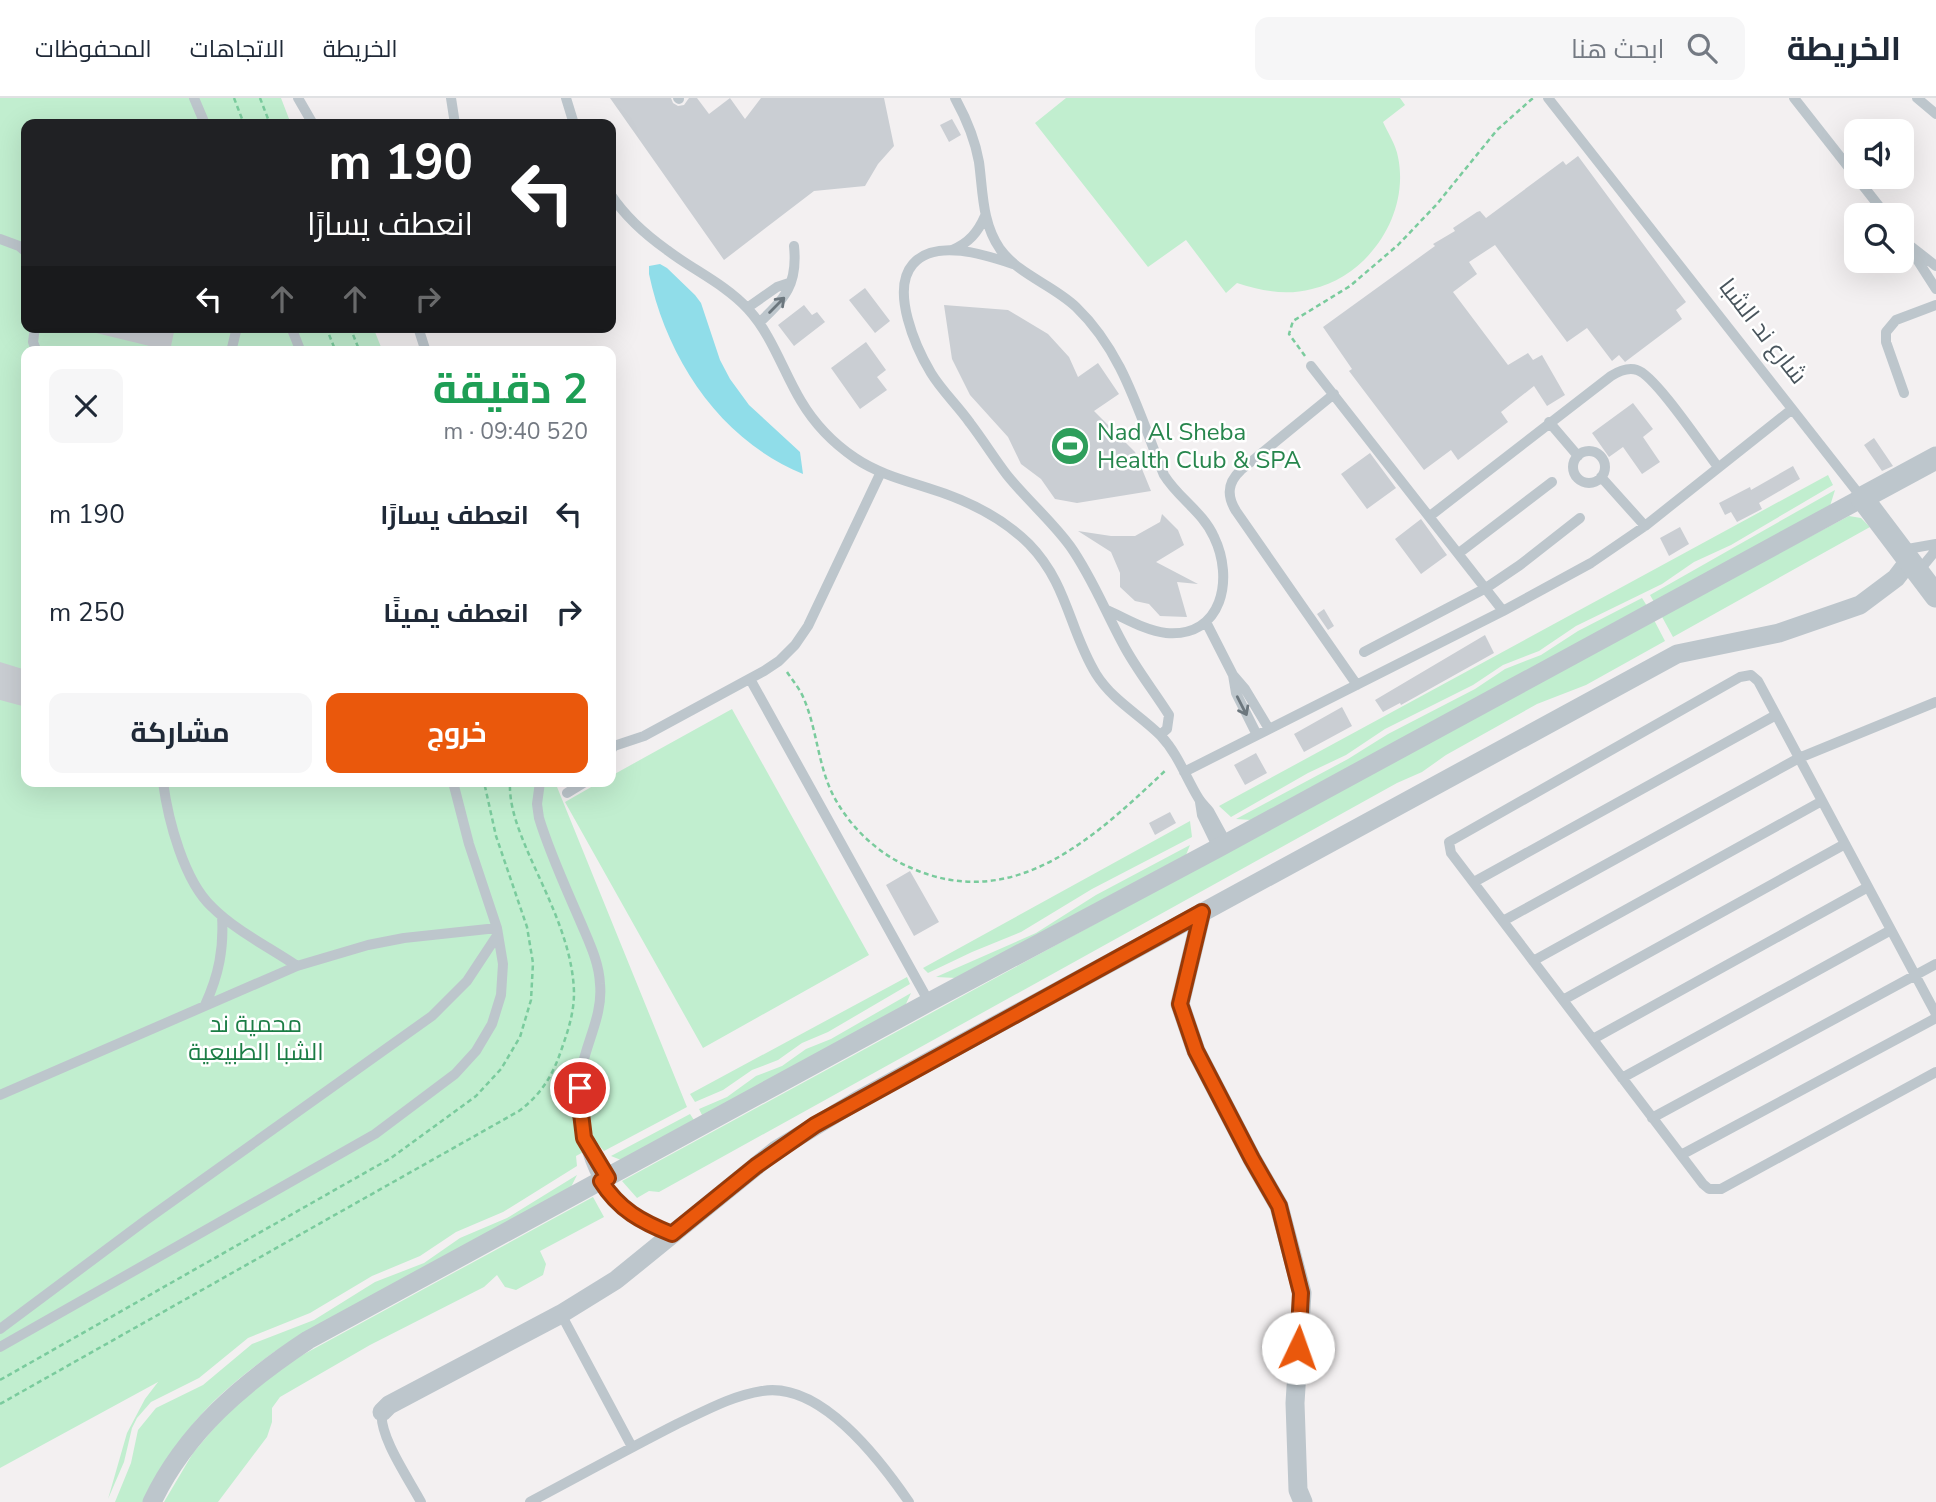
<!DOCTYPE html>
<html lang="ar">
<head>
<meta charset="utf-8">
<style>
	:root { --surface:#fff; --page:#f6f6f7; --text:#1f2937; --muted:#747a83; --line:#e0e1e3; --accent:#ea580c }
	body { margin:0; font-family:"Nunito Sans",Cairo,sans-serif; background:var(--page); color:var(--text); direction:rtl; height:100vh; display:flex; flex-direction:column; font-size:26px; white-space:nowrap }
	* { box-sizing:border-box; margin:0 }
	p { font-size:23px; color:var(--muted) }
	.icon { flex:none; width:38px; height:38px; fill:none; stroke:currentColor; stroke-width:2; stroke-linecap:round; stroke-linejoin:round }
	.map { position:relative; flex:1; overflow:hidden; direction:ltr }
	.drawer { position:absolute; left:21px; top:248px; width:595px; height:441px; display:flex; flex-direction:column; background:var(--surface); border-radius:14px; box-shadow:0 7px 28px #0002; direction:rtl }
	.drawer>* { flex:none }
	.hud { position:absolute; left:21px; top:21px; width:595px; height:214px; border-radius:14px; box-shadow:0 7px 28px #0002; direction:rtl; background:#202124; color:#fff; overflow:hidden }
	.buttons { position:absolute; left:1844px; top:21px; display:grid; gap:14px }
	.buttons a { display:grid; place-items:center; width:70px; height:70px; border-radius:14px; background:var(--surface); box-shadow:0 7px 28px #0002; font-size:35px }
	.pin { position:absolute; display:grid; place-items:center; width:60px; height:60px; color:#fff; margin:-30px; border:4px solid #fff; border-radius:50%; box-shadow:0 2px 7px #0007 }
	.me { position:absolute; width:77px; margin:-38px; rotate:3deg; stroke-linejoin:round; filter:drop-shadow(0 0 5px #0008) }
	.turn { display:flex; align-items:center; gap:24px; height:147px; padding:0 28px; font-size:32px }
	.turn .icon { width:91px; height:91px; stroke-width:2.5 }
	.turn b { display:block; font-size:49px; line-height:60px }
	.lanes { display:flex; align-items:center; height:66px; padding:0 28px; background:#0003; justify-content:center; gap:35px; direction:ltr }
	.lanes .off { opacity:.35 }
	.round { display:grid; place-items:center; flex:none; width:74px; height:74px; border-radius:14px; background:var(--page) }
	.head { display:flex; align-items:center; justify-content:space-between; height:119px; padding:0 28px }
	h1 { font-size:42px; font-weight:700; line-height:52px; color:#1e9e55 }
	.action { display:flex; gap:14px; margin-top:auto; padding:14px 28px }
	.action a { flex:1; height:80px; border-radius:14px; background:var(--accent); color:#fff; font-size:28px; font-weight:700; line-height:80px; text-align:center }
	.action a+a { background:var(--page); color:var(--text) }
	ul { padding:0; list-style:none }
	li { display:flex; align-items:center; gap:21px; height:98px; padding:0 28px }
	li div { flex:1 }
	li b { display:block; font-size:26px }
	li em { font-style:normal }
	header { display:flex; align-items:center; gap:42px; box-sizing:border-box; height:98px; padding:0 35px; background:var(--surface); border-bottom:2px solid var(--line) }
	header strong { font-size:33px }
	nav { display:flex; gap:38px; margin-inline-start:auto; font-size:24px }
	.search { width:490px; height:63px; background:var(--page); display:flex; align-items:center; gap:18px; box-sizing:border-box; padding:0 24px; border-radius:14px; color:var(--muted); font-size:26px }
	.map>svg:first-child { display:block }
</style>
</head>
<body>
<header>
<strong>الخريطة</strong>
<div class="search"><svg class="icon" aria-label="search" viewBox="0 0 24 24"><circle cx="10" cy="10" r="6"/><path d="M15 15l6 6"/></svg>ابحث هنا</div>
<nav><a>الخريطة</a><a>الاتجاهات</a><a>المحفوظات</a></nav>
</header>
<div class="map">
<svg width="1936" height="1404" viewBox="0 0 1936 1404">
	<rect width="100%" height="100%" fill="#f3f0f1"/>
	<path fill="#c1eecf" d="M 0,0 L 281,0 L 291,26 L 26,26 L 26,229 L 373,229 L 383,254 L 26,254 L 26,684 L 555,684 L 687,1009 L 604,1053 L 598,1046 L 576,1058 L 577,1068 L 503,1114 L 456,1134 L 420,1158 L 372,1178 L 310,1215 L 248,1240 L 199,1280 L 151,1304 L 137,1320 L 132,1330 L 124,1364 L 108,1401 L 127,1335 L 145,1301 L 158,1284 L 0,1370 Z
		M 1066,0 L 1400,0 L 1405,7 L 1383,24 C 1388,35 1396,47 1398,59 C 1410,116 1369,178 1312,191 C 1286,198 1262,193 1237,185 L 1226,195 L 1186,142 L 1148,169 L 1035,25 Z
		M 1828,377 L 1833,387 L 1731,447 L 1694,464 L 1662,486 L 1576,528 L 1539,553 L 1503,567 L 1473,587 L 1385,631 L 1346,657 L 1308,675 L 1231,719 L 1219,708 Z
		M 1835,392 L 1830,408 L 1654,504 L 1650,497 Z
		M 1849,418 L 1861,420 L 1870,429 L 1673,539 L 1661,517 Z
		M 1642,500 L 1647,508 L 1251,722 L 1236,721 L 1348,661 L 1388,636 L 1475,591 L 1505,571 L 1541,557 L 1578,533 Z
		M 1654,522 L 1665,543 L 1586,587 L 1537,606 L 1446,657 L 1422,674 L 1397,685 L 659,1094 L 649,1093 L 637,1100 L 622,1083 Z
		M 732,611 L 869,857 L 703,950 L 565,704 L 600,684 L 611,684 L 611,678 Z
		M 1190,723 L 1192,739 L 1092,791 L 1021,834 L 972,854 L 928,875 L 923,870 Z
		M 1190,747 L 1186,757 L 956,880 L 936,879 L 1036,835 L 1096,797 Z
		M 907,879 L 910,886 L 828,934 L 802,945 L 778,962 L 752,972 L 723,992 L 695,1004 L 690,996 Z
		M 911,895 L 905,908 L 704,1021 L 699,1011 L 727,999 L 756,978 L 782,968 L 806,951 L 831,941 Z
		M 690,1016 L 696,1025 L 626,1064 L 611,1058 Z
		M 577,1077 L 571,1089 L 274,1254 C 243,1277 213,1300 190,1330 C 172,1353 159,1380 144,1404 L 115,1404 L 131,1365 L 138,1332 L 156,1310 L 203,1287 L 252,1246 L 314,1222 L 375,1184 L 424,1165 L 460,1140 L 507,1120 Z
		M 593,1099 L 604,1119 L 540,1153 L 546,1166 L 543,1177 L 516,1192 L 505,1189 L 497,1177 L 484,1189 L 370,1247 L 280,1299 L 272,1310 L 272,1324 L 267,1339 L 218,1404 L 164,1404 L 193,1355 L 226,1316 L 284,1267 Z"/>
	<path fill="#90dde9" d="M 660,166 L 667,170 L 695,197 L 701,205 L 720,262 L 730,281 L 749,307 L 800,354 L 803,376 C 720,342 667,261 649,176 L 649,168 Z"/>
	<path fill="#caced3" d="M 610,0 L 671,0 L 673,5 L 678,8 L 684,7 L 689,0 L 697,0 L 709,16 L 730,0 L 745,21 L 761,0 L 884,0 L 894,48 L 878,66 L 865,88 L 814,93 L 724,162 Z
		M 952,21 L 961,37 L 949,44 L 940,27 Z
		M 1578,58 L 1686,204 L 1676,212 L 1682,221 L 1625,264 L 1619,257 L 1612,263 L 1587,230 L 1567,244 L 1495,147 L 1469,164 L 1477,176 L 1453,194 L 1508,267 L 1528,255 L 1533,262 L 1542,257 L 1565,297 L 1547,308 L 1534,288 L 1501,314 L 1508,324 L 1458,362 L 1451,352 L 1424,372 L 1349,273 L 1352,271 L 1323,229 L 1435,148 L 1433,146 L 1455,133 L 1453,130 L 1477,114 L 1480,113 L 1486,120 L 1563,63 L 1566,67 Z
		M 865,190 L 890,223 L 875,235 L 849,202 Z
		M 804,207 L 812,217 L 817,214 L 825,224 L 794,248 L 778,227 Z
		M 944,207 L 1008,212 L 1048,236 L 1069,259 L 1078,279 L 1098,265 L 1119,296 L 1094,313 L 1135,354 L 1151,393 L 1077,405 L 1055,401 L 1041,381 L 1021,366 L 1008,339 L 970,297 L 952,261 Z
		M 93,229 L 175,229 L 170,253 L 92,234 Z
		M 866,244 L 886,272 L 877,279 L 887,292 L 860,311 L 831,270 Z
		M 1633,305 L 1653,331 L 1643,339 L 1660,364 L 1642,376 L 1623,349 L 1609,359 L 1592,335 Z
		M 1874,340 L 1893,368 L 1882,373 L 1864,347 Z
		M 1370,355 L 1396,390 L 1367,411 L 1341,376 Z
		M 1793,368 L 1800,381 L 1759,405 L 1762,411 L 1737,424 L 1731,414 L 1725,417 L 1719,405 L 1750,389 L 1751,392 Z
		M 1162,416 L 1178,432 L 1184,447 L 1156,464 L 1198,486 L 1177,484 L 1187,519 L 1160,518 L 1149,506 L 1135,503 L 1120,489 L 1120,475 L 1111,454 L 1078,433 L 1111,438 L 1135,438 L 1160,424 Z
		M 1421,421 L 1447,457 L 1421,476 L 1395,441 Z
		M 1680,429 L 1689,446 L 1669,458 L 1660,440 Z
		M 1324,511 L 1334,528 L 1328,532 L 1317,516 Z
		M 1485,537 L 1494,555 L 1401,607 L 1400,605 L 1383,614 L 1375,602 Z
		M 0,564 L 26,572 L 26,609 L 0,602 Z
		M 1342,609 L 1352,628 L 1304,654 L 1294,636 Z
		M 1256,655 L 1267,675 L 1245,687 L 1234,667 Z
		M 1170,714 L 1176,725 L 1155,737 L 1149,725 Z
		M 910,773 L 939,824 L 914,838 L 886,787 Z"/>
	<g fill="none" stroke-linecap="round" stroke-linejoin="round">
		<path stroke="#7acb9d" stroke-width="2.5" stroke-dasharray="5 3.5" stroke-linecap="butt" d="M 234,0 L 244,26
			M 260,0 L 270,26
			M 326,229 L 336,254
			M 350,229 L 360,254
			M 1305,258 L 1289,236 L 1293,223 L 1350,188 L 1398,147 L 1437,106 L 1497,32 L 1533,0
			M 787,574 C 793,583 800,591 804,601 C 817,632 818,667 833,697 C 849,728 877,755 909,769 C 1014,817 1095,739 1167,671
			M 0,1282 L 391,1060 L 476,998 L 501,971 L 520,939 L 531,902 L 533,865 L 527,829 L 496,738 L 484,684
			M 0,1306 L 519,1013 C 543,995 554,975 563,947 C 569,930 574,913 574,895 C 573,845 546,796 527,752 C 518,730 509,708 510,684"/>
		<path stroke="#bdc6cc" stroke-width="10" d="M 194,0 L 205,26
			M 298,0 L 313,26
			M 451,0 L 455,26
			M 566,0 L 574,26
			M 678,0 L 679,1
			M 955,0 C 966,20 975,41 979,64 C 983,94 982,125 1000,151 C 1019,177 1053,187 1076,209 C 1124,255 1139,317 1164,377 C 1178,400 1203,414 1214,439 C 1234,480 1223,540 1166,535 C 1146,533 1125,520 1107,512
			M 1548,0 L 1862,400
			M 1794,0 L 1886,117
			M 1917,0 L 1936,16
			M 611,97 C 625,118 646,137 667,152 C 693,172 725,186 748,211 C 772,237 783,273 801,303 C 814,325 833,345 855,360 C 877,375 903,382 928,390 C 964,401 1001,418 1029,446 C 1068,486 1069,532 1096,576 C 1113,603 1139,616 1161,638 C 1178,656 1186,680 1199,701 C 1202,706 1206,709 1209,713 C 1215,724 1221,735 1227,746
			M 1902,138 L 1936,191
			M 0,141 L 19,148 L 26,154
			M 1909,147 L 1936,168
			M 952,152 C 969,145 978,134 985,118
			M 1013,166 C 986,157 935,140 913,166 C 890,192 916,250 931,275 C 942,293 958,308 970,325 C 983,342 994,360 1007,377 C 1027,402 1051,422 1070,448 C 1092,479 1105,513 1123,546 C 1136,571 1154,593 1169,617 L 1167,631 L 1160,637
			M 747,210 L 777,189 L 789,185
			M 759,225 C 785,200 798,187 794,148
			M 35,229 L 33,244 L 37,254
			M 291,229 L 301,254
			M 418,229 L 426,254
			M 231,254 L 237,229
			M 1311,268 L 1503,513
			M 1904,295 L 1886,244 L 1886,234 L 1896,222 L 1936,207
			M 1334,296 L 1241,372 C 1228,384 1226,397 1236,413 L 1357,587
			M 1549,324 L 1578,358
			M1573 369a16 16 0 1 1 32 0a16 16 0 1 1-32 0Z
			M 1601,379 L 1645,428
			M 1430,418 L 1611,278 C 1619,273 1628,269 1637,272 C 1655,277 1704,351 1718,369
			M 1902,452 L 1936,446
			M 1459,455 L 1552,384
			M 1918,474 L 1936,452
			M 1206,524 L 1233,577 L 1245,591 L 1269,631
			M 1364,554 L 1486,490 L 1520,467 L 1580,420
			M 1233,577 L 1236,595 L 1257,637
			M 750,581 L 929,904
			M 611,652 L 614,648 L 644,638 L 764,573 L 779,563 L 795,547 L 808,528 L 881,374
			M 1184,674 L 1503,513 L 1591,465 L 1645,428 L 1791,312
			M 163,684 C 168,722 184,783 212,809 C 236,833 269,849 297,868
			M 540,684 L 537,706 L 539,720 C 550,756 566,790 581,825 C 589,844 599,864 600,886 C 603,915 588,941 582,969 C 574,1016 584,1075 620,1109 C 635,1122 654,1129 672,1136
			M 567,695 L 585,684
			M 1200,704 L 1202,717 L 1218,750
			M 1474,784 L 1776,617
			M 1503,823 L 1799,660 L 1936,604
			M 1533,863 L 1822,703
			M 1563,902 L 1845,746
			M 205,907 C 219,877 224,850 222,818
			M 1936,916 L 1758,583 L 1751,577 L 1740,579 L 1449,744 L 1451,755 L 1703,1086 L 1709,1091 L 1721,1091 L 1936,974
			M 1593,941 L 1868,789
			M 1622,980 L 1891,832
			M 0,997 L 297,868 L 368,847 L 404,840 L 497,830
			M 1652,1020 L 1936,866
			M 1681,1057 L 1936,920
			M 561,1216 L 632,1349
			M 0,1231 L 146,1122 L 432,918 L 467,883 L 498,836
			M 0,1249 L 375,1036 L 455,976 L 476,953 L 492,926 L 501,897 L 503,866 L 497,830 L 469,746 L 453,684
			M 382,1314 C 378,1337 410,1383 421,1404
			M 530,1404 C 579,1378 628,1351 677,1326 C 705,1313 731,1298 762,1293 C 821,1283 880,1362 909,1404"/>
		<path stroke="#bdc6cc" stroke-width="19" d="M 1202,814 L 1180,906 L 1196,953 L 1252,1061 L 1279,1108 L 1302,1195 L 1295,1305 L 1298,1392 L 1303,1404
			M 382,1314 L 389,1307 L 561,1216 L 616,1182 L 776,1052 L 858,1002 L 1677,556 L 1779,535 L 1860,507 L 1896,480 L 1909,463
			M 152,1404 C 186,1333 243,1285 308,1242 L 929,904 L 1218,750 L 1862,400"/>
		<path stroke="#bdc6cc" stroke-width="23" d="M 1936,360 L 1862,400 L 1936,498"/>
	</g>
	<defs><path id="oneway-shaft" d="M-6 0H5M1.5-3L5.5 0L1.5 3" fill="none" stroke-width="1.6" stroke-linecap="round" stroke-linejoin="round" transform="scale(1.75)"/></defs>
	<g stroke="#6c777e">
		<use href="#oneway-shaft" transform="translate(777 207) rotate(-45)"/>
		<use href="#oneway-shaft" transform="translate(1242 608) rotate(63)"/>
	</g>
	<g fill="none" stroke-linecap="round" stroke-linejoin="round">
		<g stroke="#983908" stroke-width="18">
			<path id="route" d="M 580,990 L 580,1007 L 584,1040 L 608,1080 L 601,1083 C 619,1112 642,1124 672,1136 L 756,1068 L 815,1027 L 1202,814 L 1180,906 L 1196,953 L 1252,1061 L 1279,1108 L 1301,1195 L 1298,1250"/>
		</g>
		<use href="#route" stroke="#ea580c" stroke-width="12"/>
	</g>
	<defs>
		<g id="stadium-disc" transform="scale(2.0125)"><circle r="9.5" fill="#2e9e5b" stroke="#fff"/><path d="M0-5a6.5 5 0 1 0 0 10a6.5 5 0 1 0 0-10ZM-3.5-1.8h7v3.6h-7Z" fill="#fff"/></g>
	</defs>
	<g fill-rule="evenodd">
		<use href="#stadium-disc" x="1070" y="348"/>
	</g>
	<g text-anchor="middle" stroke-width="5" stroke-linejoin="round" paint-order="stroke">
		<g font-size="24" fill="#49555d" stroke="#fff">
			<text transform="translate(1763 233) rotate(52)" y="8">شارع ند الشبا</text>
		</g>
		<g font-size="24" fill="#27864d" stroke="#fff" text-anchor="start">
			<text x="1097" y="342">Nad Al Sheba<tspan x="1097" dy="28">Health Club &amp; SPA</tspan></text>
		</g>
		<g font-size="24" fill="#1b7d45" stroke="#fff">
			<text x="256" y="934">محمية ند<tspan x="256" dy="28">الشبا الطبيعية</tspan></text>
		</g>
	</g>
</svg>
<div class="buttons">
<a><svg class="icon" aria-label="sound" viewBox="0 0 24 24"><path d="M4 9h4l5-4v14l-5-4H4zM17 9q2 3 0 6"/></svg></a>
<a><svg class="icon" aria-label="search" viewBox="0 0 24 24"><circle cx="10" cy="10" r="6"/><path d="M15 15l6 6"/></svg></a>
</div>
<div class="pin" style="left:580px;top:990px;background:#d93025"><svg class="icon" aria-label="arrive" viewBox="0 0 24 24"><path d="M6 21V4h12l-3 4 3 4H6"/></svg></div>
<svg class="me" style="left:1298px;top:1250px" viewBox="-20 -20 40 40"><circle r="19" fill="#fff"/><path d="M0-13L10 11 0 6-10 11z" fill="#ea580c"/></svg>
<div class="hud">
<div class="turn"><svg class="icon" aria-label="left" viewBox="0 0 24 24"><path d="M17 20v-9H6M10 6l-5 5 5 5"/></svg><div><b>190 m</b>انعطف يسارًا</div></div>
<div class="lanes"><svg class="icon" aria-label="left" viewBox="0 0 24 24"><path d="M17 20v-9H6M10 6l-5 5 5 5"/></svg><svg class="icon off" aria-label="ahead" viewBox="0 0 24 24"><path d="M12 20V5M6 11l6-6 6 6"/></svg><svg class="icon off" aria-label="ahead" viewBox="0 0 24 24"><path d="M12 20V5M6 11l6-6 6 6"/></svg><svg class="icon off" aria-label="right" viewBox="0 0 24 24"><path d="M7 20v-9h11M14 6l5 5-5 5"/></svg></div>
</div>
<section class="drawer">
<div class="head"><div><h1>2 دقيقة</h1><p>520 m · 09:40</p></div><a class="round"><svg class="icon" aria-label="close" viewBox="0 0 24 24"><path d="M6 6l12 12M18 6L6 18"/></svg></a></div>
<ul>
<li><svg class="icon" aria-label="left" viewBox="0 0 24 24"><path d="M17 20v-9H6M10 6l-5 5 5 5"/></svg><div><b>انعطف يسارًا</b></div><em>190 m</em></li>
<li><svg class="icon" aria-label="right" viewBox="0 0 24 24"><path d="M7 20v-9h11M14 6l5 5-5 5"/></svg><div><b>انعطف يمينًا</b></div><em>250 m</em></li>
</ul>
<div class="action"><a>خروج</a><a>مشاركة</a></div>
</section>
</div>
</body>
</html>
